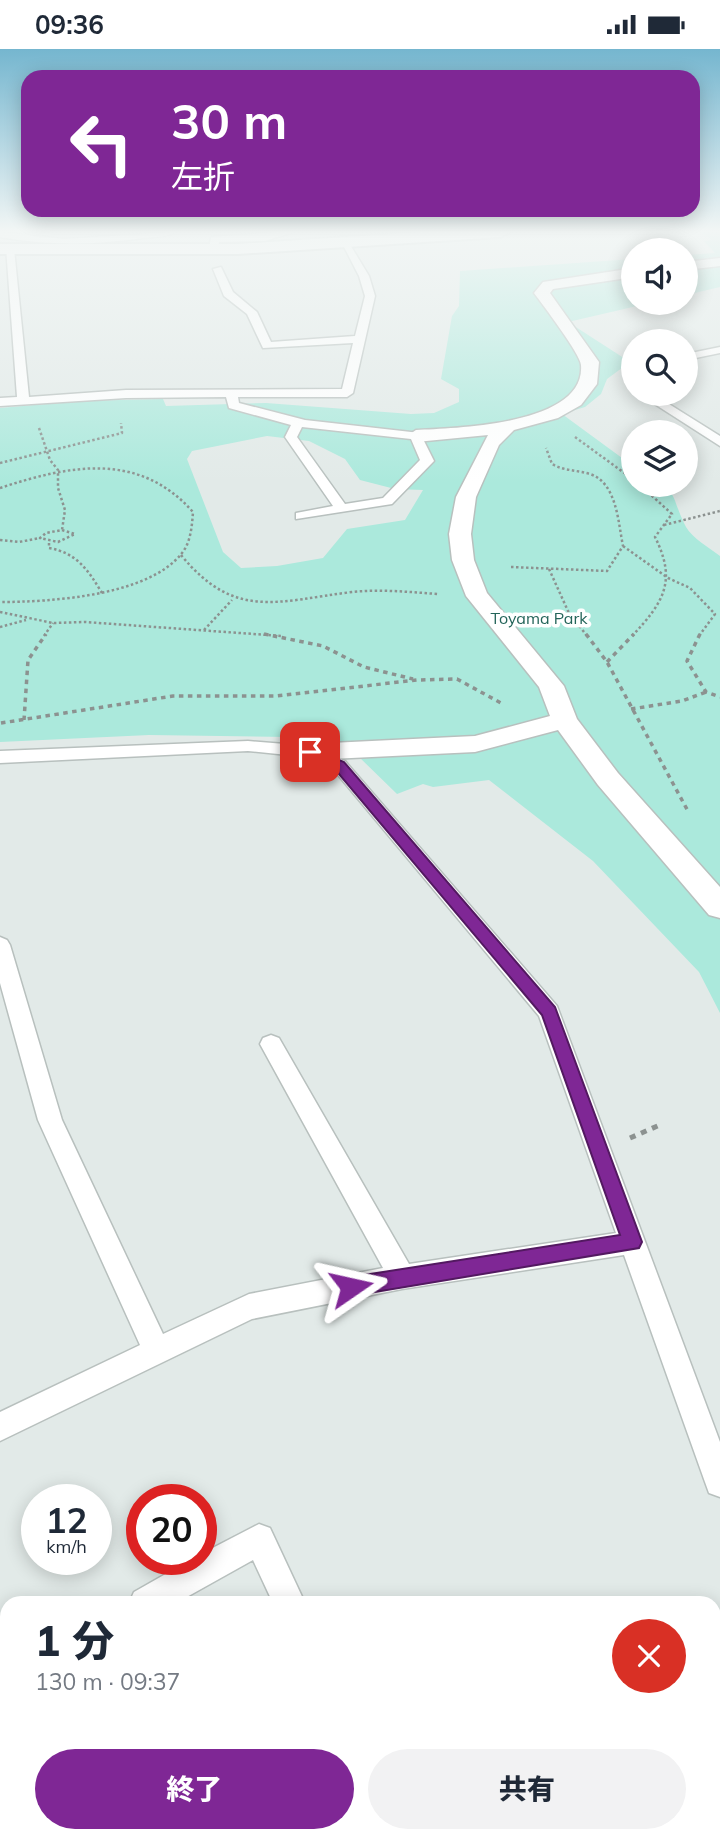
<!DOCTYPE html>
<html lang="ja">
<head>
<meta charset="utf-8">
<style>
	:root { --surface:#fff; --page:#f2f2f3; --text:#1f2937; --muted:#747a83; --accent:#7f2795 }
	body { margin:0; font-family:Mulish,"Noto Sans JP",sans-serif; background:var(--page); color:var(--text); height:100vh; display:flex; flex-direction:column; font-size:26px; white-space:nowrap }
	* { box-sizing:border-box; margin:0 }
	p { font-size:23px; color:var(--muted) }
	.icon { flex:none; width:38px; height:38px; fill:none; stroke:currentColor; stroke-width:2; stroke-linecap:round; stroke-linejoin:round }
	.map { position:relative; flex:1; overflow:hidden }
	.side { position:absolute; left:0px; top:1547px; width:721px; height:247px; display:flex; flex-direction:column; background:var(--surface); border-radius:21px 21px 0 0; box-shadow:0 4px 18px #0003 }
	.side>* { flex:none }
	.top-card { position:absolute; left:21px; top:21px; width:679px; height:147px; border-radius:21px; box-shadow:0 4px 18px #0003; background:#7f2795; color:#fff; overflow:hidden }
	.tools { position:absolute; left:621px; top:189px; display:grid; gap:14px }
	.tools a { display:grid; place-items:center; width:77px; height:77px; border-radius:50%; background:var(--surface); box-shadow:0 4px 18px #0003; font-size:35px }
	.speed { position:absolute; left:21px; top:1435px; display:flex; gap:14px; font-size:35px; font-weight:700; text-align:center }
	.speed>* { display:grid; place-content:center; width:91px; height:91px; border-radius:50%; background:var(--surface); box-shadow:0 4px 18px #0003; line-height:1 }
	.speed small { font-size:18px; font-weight:400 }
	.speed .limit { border:10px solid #d22; background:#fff; color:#111 }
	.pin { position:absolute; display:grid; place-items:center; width:60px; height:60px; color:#fff; margin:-30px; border-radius:14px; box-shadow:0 4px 10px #0006 }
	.me { position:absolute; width:77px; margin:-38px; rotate:79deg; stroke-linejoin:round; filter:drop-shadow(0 0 5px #0008) }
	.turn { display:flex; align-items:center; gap:24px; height:147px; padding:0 35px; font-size:32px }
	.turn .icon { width:91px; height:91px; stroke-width:2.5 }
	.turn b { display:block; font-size:49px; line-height:60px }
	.round { display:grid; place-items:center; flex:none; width:74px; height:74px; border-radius:37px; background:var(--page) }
	.overview { display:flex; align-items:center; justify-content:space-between; height:119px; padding:0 35px }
	h1 { font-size:42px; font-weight:800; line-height:52px }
	.cta { display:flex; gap:14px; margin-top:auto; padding:14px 35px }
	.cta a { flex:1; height:80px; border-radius:42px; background:var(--accent); color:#fff; font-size:28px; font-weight:800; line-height:80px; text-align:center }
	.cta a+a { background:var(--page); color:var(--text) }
	.status { display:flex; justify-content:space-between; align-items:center; height:49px; padding:0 35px; background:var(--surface); direction:ltr }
	.status svg { height:19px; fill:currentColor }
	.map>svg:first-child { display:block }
</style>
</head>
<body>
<div class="status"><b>09:36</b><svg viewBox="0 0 49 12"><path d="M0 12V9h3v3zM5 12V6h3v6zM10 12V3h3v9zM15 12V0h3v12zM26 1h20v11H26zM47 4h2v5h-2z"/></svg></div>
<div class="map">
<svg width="720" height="1793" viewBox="0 0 720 1793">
	<rect width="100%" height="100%" fill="#e2eae8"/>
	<path fill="#abe9dc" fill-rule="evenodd" d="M 701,183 L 720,183 L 720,238 L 686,246 L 686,206 L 715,204 L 704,192 L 712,191 Z
		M 633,210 L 634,254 L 650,254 L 568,273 L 630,313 L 607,330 L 601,345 L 585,358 L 562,365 L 633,417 L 634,436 C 682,436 668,444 686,478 C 692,489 710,499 720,507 L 720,964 L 699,923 L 593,812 L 489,731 L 433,738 L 423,735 L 397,745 L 358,707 L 326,691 L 289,688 L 149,686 L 0,693 L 0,359 L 79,352 L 163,350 L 166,357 L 266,354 L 411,365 L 434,364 L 459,353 L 459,340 L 441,330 L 452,267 L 459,257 L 460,222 ZM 267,387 L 309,392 L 345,410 L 360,431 L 395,440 L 423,441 L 405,471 L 347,480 L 323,509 L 277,517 L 241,519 L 223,503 L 187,410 L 192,402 Z"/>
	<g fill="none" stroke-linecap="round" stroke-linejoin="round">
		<g stroke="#b8c0be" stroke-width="3">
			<path id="service" d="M 0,183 L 64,190 L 176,183 C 167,188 154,188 144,189 C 95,196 48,197 0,188 Z
				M 278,183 L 293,183 L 265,192 L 219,193 L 217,203 L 209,201 L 211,188 Z
				M 341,192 L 349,194 L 369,227 L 375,247 L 353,344 L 347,348 L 238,348 L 239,354 L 305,371 L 420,384 L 434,412 L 392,455 L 296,470 L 296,464 L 333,457 L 285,388 L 291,376 L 229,359 L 226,348 L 126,349 L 0,357 L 0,349 L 17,348 L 6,198 L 14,200 L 29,348 L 126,341 L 342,340 L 353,294 L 263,299 L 247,265 L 224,247 L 213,220 L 221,218 L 233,243 L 257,263 L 271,293 L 355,287 L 365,247 L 359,227 ZM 302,378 L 411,390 L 420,411 L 383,449 L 345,455 L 297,388 Z
				M 720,298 L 720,304 L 686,311 L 686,305 Z
				M 639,345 L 653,345 L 720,387 L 720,397 Z
				M 248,692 L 310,697 L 345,712 L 557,957 L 720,1393 L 720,1448 L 709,1444 L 705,1433 L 624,1206 L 402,1240 L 252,1270 L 0,1392 L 0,1363 L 140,1296 L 38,1071 L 0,934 L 0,888 L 7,891 L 10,896 L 62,1071 L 163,1285 L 249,1245 L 383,1219 L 260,995 L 263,989 L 271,986 L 279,989 L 409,1215 L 616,1184 L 539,967 L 333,720 L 307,708 L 248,702 L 0,714 L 0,702 Z
				M 259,1475 L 270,1479 L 305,1554 L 273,1554 L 253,1511 L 176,1554 L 129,1554 L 134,1543 L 192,1510 L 201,1510 L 201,1505 Z
				M 7,1615 L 7,1650 L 0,1653 L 0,1618 Z
				M 379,1787 L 415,1787 L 418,1793 L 382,1793 Z"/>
		</g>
		<g stroke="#b8c0be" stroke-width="3">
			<path id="pedestrian" d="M 720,209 L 720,217 L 686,221 L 686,213 Z
				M 634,219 L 634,228 L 553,240 L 550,244 L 599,313 L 597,335 L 581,356 L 558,369 L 514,381 L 499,396 L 476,448 L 471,485 L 474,511 L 487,544 L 564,637 L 577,670 L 618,724 L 720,838 L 720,869 L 709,866 L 598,736 L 558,681 L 475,703 L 310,711 L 301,709 L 297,703 L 301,697 L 310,695 L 475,687 L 550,667 L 539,638 L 466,547 L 452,511 L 449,485 L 456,448 L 488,386 L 416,393 L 407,387 L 416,381 C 457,379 586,376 581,316 C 580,305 543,256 534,244 L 543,233 Z"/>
		</g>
		<g stroke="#b8c0be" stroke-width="4">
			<path id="tertiary" d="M 423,183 L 509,183 L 501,188 L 238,205 L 0,205 L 0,195 L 238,195 Z"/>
		</g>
		<path stroke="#8c9290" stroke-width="2.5" stroke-dasharray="2.5 2.5" stroke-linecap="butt" d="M 39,379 L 50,411 L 58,421 L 58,439 L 65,461 L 62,481
			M 575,388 L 634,431
			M 0,414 L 122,384 L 121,374
			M 0,439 C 70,416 139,402 193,463 C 192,476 191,493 182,504 C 149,547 50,553 0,553
			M 664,476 L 720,462
			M 62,481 L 75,485 L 58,493 L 40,489 L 46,484 Z
			M 0,491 L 19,493 L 40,489
			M 49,494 L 49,499 C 77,504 88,521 102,544
			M 623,497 L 668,529 L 690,539 L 715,565 L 699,587
			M 181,506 C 235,572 278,552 352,543 C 381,540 409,543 438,545
			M 511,518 L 607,522 L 623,497 C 618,473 617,434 590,425 C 577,421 564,422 552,415 L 546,399
			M 549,520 L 568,562 L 587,587
			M 0,563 L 53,574 L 85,573 L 282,587
			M 0,578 L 26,571
			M 204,581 L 232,551
			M 44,587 L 53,574
			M 632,587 C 664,553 677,532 655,488 L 672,465 L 640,436"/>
		<path stroke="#8c9290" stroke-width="3.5" stroke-dasharray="4.5 4.5" stroke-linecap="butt" d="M 264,585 L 323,597 L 364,618 L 413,630
			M 586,585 L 607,613 L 689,764
			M 700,585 L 687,612 L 706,643 L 720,648
			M 607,613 L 634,585
			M 631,660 L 682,652 L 706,643
			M 24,671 L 28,611 L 46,585
			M 1,674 L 173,647 L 276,647 L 417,631 L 457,630 L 501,654"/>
		<path stroke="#8c9290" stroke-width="5" stroke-dasharray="6 6" stroke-linecap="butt" d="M 630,1089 L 662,1075"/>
		<use href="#service" fill="#fff" fill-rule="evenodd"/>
		<use href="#pedestrian" fill="#fff" fill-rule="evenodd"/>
		<use href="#tertiary" fill="#fff" fill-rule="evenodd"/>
	</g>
	<linearGradient id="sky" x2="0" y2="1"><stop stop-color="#75b6cf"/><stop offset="0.42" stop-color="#f2f6f5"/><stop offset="1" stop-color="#f2f6f5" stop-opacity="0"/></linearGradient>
	<rect width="720" height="434" fill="url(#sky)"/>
	<path fill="#7f2795" stroke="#531961" stroke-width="2" d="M 310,699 L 344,713 L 555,958 L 642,1193 L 639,1199 L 351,1247 L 344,1244 L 341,1238 L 344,1231 L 351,1228 L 620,1186 L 542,966 L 334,719 L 305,706 L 305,700 Z"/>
	<g text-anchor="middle" stroke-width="7" stroke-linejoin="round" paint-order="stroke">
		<g font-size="16" fill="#236459" stroke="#fff">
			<text x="539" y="575">Toyama Park</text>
		</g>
	</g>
</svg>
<div class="tools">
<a><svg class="icon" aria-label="sound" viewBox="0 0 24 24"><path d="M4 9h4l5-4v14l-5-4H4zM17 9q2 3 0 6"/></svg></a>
<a><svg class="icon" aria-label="search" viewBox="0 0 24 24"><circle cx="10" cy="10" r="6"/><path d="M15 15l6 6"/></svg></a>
<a><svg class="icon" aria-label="layers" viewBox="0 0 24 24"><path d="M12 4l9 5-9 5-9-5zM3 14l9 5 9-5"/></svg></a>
</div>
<div class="speed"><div>12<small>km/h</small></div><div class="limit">20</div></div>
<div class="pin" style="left:310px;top:703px;background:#d93025"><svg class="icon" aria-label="arrive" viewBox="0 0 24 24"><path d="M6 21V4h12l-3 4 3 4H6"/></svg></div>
<svg class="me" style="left:351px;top:1238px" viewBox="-20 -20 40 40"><path d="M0-17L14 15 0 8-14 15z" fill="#7f2795" stroke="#fff" stroke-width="4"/></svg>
<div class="top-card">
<div class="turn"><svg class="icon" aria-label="left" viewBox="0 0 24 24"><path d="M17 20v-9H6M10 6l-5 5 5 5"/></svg><div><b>30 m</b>左折</div></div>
</div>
<section class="side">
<div class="overview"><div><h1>1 分</h1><p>130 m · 09:37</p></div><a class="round" style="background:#d93025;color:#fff"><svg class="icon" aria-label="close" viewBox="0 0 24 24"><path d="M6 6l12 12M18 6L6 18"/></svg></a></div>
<div class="cta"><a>終了</a><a>共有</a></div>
</section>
</div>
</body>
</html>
